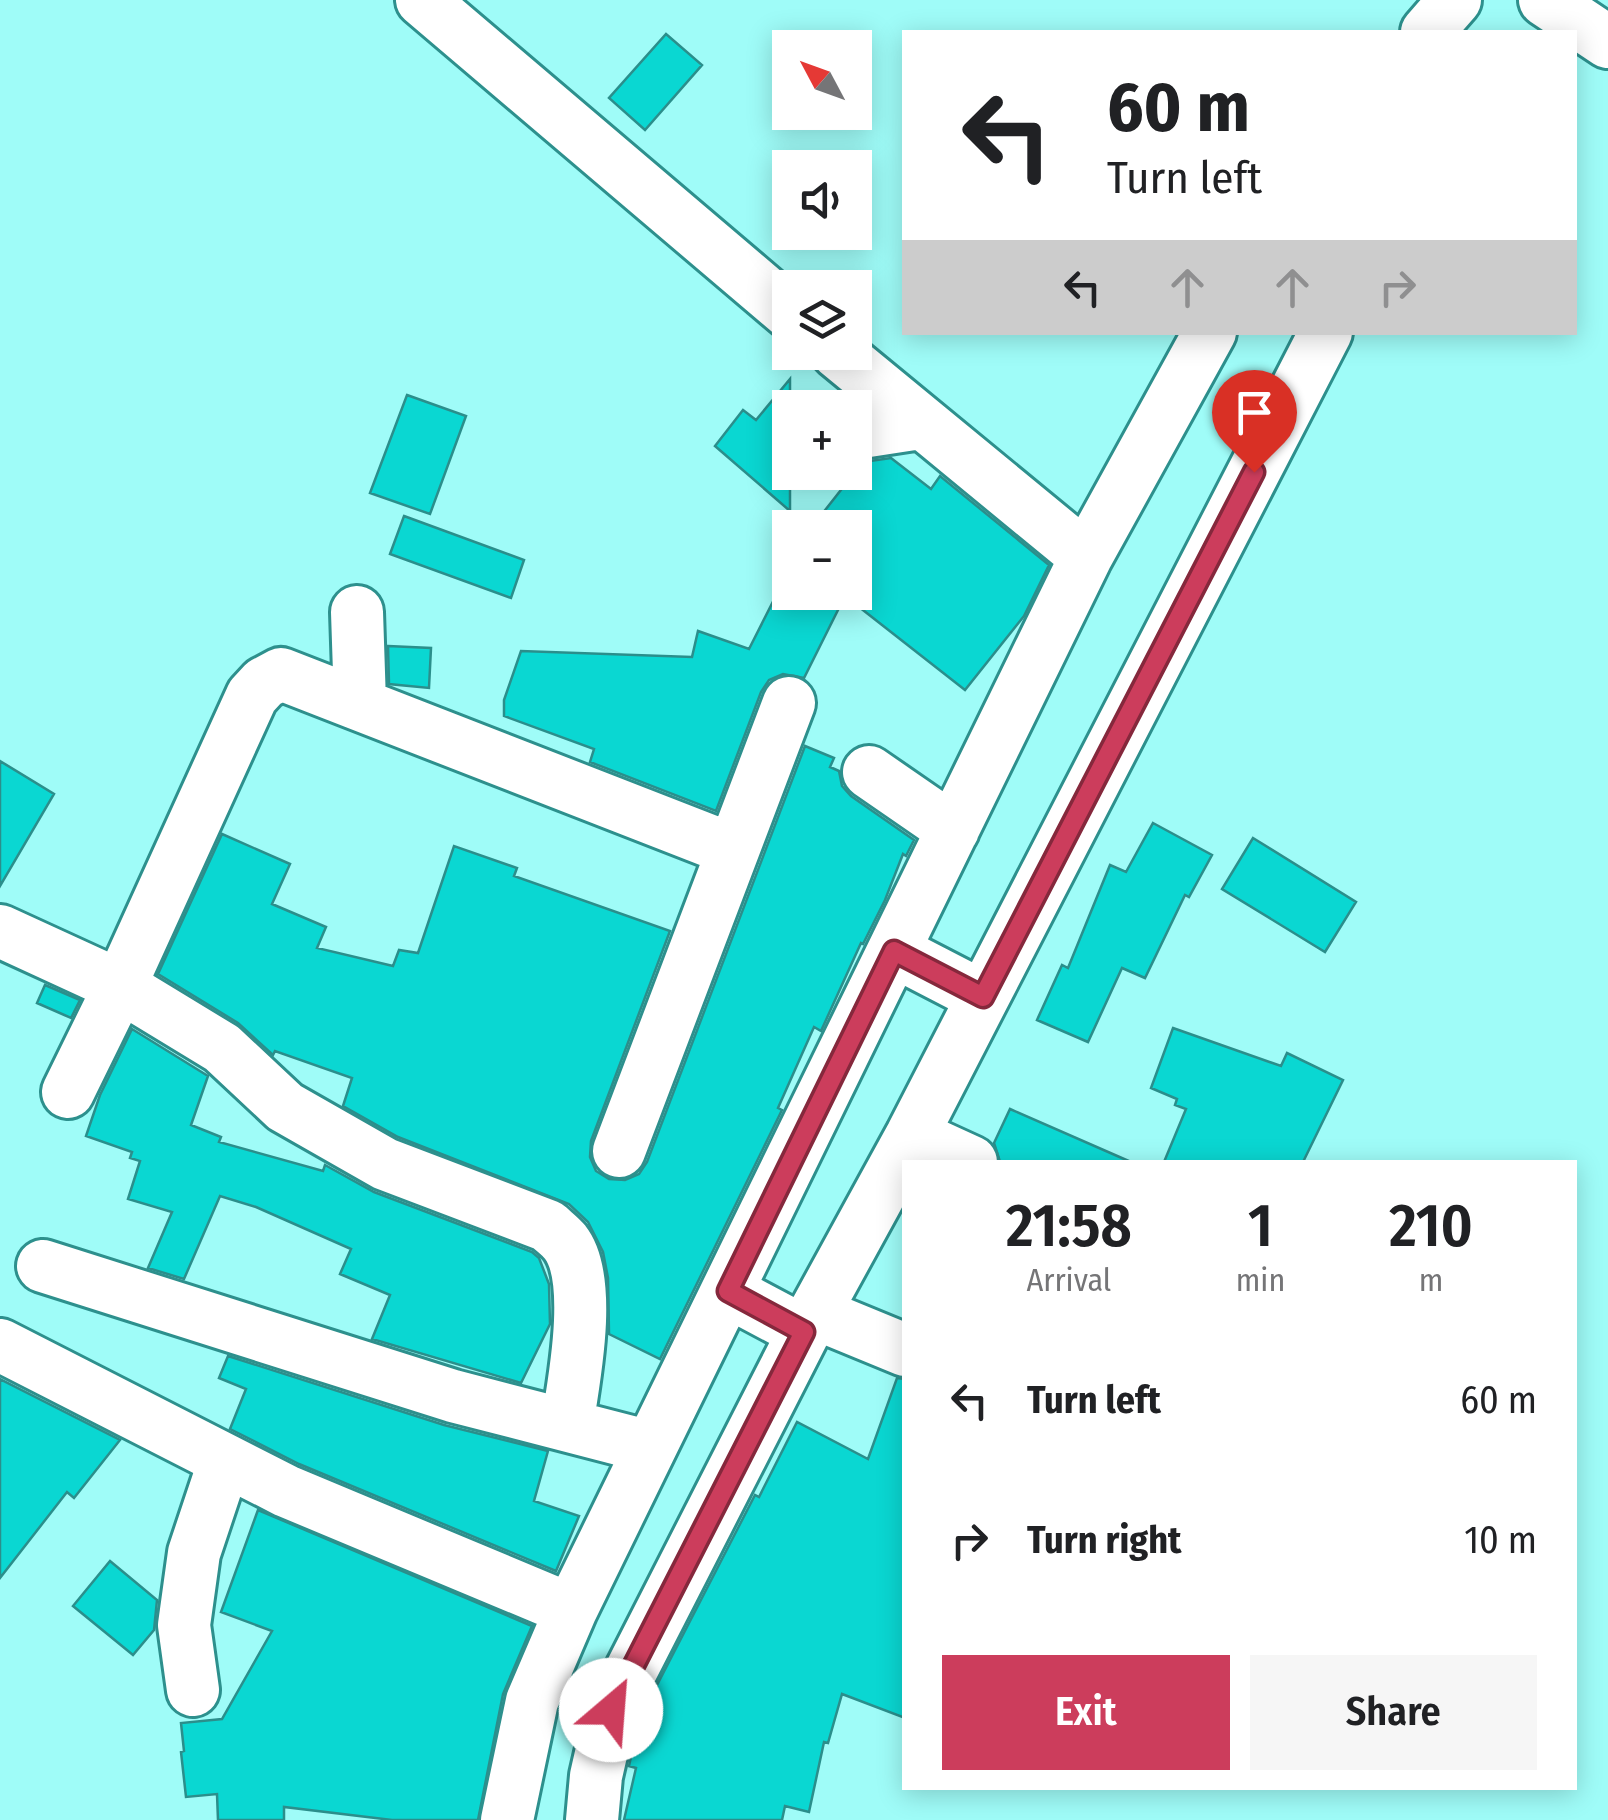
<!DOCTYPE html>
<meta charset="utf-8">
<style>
:root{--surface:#fff;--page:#f6f6f6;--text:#202124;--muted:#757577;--accent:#cc3d5c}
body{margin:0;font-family:"Fira Sans Condensed",sans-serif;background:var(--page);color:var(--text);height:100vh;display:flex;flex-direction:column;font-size:38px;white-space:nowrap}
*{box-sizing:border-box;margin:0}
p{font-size:32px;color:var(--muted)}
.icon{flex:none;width:55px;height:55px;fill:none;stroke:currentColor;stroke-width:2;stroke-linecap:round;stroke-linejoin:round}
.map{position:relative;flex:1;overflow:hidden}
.details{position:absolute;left:902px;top:1160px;width:675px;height:630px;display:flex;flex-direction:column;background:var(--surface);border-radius:0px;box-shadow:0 5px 25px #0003}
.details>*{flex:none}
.banner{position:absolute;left:902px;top:30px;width:675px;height:305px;border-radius:0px;box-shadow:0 5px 25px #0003;background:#fff;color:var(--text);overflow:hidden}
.needle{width:65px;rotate:311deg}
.fabs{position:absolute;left:772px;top:30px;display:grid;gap:20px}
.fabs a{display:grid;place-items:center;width:100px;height:100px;border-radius:0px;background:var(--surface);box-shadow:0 5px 25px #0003;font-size:50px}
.pin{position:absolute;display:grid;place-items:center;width:85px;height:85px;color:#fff;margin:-102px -42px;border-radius:50% 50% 50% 0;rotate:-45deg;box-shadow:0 0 10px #0007}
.pin .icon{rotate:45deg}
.me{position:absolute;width:110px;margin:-55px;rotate:27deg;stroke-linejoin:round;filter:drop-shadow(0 0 8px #0008)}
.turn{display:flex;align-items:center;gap:35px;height:210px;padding:0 40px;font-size:45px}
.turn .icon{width:130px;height:130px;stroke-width:2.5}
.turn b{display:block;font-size:70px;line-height:85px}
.lanes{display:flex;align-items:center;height:95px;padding:0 40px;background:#0003;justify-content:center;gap:50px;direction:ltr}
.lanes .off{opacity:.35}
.eta{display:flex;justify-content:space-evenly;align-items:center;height:170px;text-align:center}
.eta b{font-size:60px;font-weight:600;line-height:70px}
.cta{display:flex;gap:20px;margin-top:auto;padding:20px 40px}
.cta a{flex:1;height:115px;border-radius:0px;background:var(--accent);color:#fff;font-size:40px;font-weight:600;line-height:115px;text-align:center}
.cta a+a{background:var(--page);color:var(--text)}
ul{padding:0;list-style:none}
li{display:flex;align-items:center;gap:30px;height:140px;padding:0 40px}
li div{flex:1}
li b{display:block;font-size:38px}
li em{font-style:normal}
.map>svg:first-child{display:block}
</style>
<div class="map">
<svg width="1608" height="1820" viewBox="0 0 1608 1820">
<rect width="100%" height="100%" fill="#9ffcf8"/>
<!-- building -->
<path fill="#0ad7d2" stroke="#2b8e8b" stroke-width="2.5" d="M666 34 702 65 645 130 609 98Z
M790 379V511L715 446 743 410 756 420Z
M407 395 466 416 430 514 370 493Z
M891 458 931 489 940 476 1049 565 1024 616 965 690 845 596 804 678 783 674 769 680 761 692 716 811 590 762 594 749 504 716V700L521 651 692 657 698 631 749 649 790 568V592H855V528H811L863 462Z
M404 516 524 560 511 598 390 554Z
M388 646 431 648 429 688 389 684Z
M805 746 834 758 830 767 839 771 842 786 851 796 914 840 906 856 903 854 885 900 863 944 861 943 821 1031 814 1027 778 1108 782 1110 660 1359 609 1334 608 1278 603 1252 588 1222 569 1204 398 1137 343 1106 352 1078 275 1051 273 1055 238 1023 158 974 222 834 290 864 272 904 326 927 317 948 393 966 399 950 418 953 454 846 517 868 514 876 670 931 591 1141 590 1157 596 1171 609 1179 625 1180 639 1174 647 1162Z
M0 761 54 794 0 886Z
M1153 823 1212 855 1189 897 1185 895 1145 978 1122 968 1088 1042 1037 1020 1062 965 1068 968 1110 865 1126 872Z
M1253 838 1356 902 1325 952 1222 889Z
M45 985 80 1000 71 1018 37 1003Z
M1173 1028 1281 1066 1287 1053 1343 1080 1303 1162H1164L1186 1109 1175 1105 1177 1099 1151 1088Z
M132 1029 208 1076 191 1125 221 1137 219 1142 323 1171 325 1165 374 1192 532 1252 539 1258 549 1284 550 1324 521 1383 372 1339 390 1295 340 1274 351 1249 256 1207 220 1196 184 1279 148 1268 172 1212 128 1199 140 1161 130 1158 132 1152 86 1136 100 1095Z
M1010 1109 1131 1162H1000L994 1143Z
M228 1356 444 1425 548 1451 534 1501 579 1516 556 1571 299 1464 230 1429 246 1389 219 1378Z
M897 1378 905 1379V1718L842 1694 828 1743 824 1742 809 1812 785 1806 782 1820H624L636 1768 629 1766 639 1720 755 1495 759 1497 797 1422 868 1459Z
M0 1379 120 1440 74 1498 67 1492 0 1578Z
M258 1510 532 1626 503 1694 478 1820H392L284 1807V1820H218L217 1794 186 1797 181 1752 184 1751 181 1723 222 1719 272 1631 221 1612Z
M110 1561 157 1600 154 1630 133 1655 73 1606Z"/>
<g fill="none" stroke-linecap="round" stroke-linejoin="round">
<!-- minor casing -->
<g stroke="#2d908d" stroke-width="58">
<path id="minor" d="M422 0 790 313
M1545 0 1608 42
M1427 32 1455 0
M837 352 1086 557
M855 433 920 423
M357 612 360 703
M869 772 953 830
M0 931 120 986 222 1048 285 1107 385 1164 548 1226C553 1231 560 1236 565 1242 594 1279 574 1381 567 1425
M894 951 983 997
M68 1092 120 986 252 696 264 683 281 674 733 850
M912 1135 971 1162
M619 1151 789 703
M43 1266 453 1396 650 1447
M727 1291 804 1332
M815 1313 905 1350
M0 1345 286 1491 571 1610
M193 1690 184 1625 194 1553 225 1460
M507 1820 532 1701 571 1610 1086 557 1210 332
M592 1820 596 1776 611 1710 804 1332 912 1135 1326 332"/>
</g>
<!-- minor -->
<use href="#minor" stroke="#fff" stroke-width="52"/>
</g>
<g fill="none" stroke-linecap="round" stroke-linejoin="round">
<!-- route casing -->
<g stroke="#85283c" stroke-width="25">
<path id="route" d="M611 1710 804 1332 728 1291 894 951 983 997 1254 472"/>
</g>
<!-- route -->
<use href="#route" stroke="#cc3d5c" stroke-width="18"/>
</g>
</svg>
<div class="fabs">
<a><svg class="needle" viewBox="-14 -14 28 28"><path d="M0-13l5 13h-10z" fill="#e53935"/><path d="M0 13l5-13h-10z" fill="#757577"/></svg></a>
<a><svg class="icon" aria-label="sound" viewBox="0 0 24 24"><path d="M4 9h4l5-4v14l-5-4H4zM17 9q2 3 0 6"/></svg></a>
<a><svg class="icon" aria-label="layers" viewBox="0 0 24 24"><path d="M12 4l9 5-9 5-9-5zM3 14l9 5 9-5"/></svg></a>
<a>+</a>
<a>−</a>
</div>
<div class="pin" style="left:1254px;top:472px;background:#d93025"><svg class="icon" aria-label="arrive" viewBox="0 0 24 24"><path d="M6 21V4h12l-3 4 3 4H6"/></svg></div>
<svg class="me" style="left:611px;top:1710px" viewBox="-20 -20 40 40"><circle r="19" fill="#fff"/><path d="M0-13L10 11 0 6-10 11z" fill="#cc3d5c"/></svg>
<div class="banner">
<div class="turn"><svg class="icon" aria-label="left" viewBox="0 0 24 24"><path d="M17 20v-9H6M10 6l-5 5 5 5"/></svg><div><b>60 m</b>Turn left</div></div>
<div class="lanes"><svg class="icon" aria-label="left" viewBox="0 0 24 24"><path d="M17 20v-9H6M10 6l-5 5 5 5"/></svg><svg class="icon off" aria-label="ahead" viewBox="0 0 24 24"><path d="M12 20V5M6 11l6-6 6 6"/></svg><svg class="icon off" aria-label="ahead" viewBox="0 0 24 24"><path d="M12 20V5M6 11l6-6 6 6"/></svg><svg class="icon off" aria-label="right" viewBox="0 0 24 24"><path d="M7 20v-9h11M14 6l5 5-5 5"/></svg></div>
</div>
<section class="details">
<div class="eta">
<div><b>21:58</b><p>Arrival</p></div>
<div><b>1</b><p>min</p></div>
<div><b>210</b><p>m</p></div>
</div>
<ul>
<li><svg class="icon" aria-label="left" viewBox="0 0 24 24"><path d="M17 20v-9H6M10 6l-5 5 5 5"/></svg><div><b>Turn left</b></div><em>60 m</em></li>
<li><svg class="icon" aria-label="right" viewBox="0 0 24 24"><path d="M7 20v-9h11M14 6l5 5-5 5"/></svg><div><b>Turn right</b></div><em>10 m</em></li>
</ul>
<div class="cta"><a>Exit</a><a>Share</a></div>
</section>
</div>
